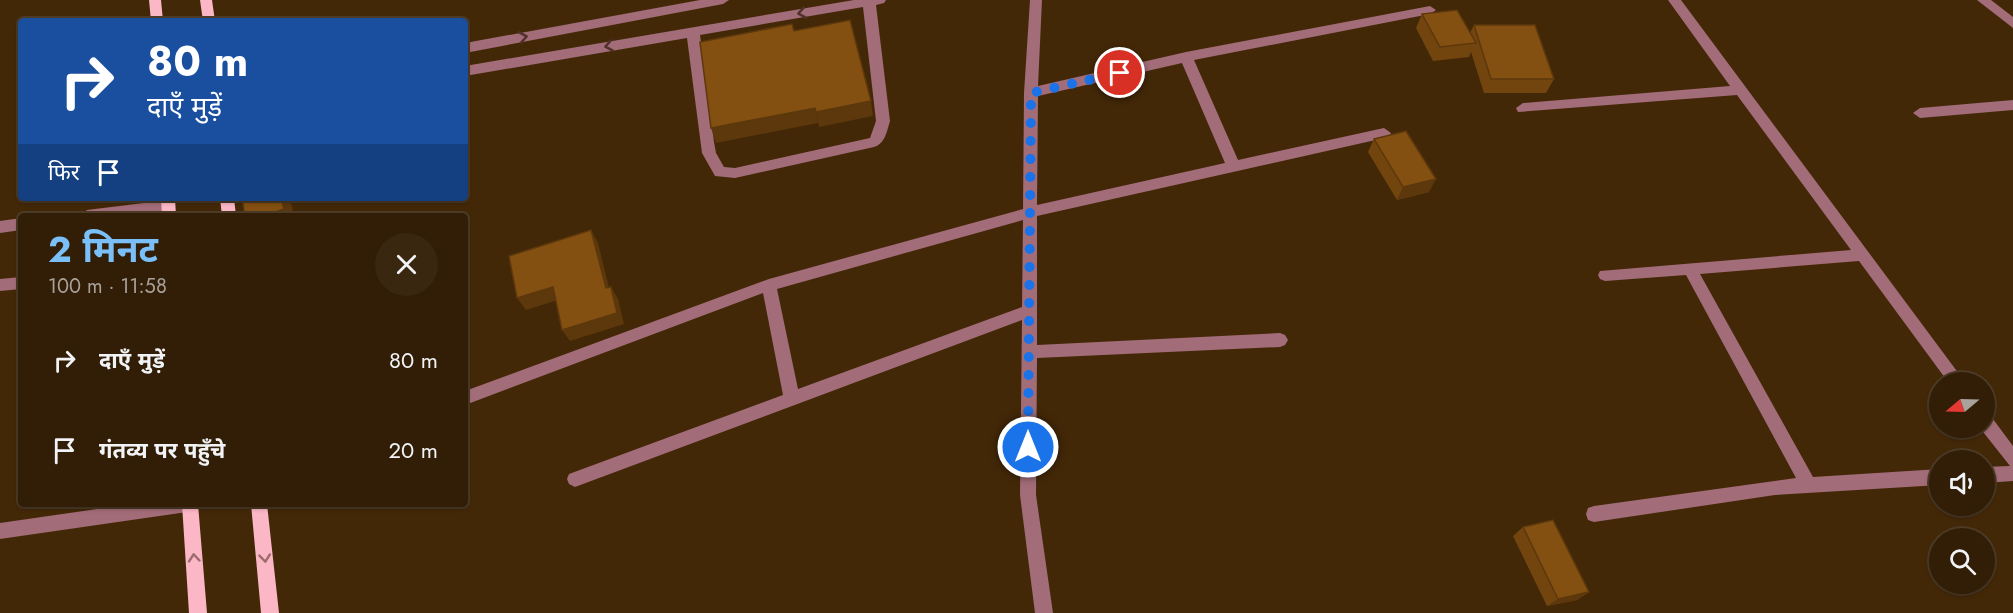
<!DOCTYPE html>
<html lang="hi">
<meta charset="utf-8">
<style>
:root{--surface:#321e06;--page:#3a2710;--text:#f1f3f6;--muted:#a8a29b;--line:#4d3c28;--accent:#7abff8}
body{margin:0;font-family:Jost,"Noto Sans Devanagari",sans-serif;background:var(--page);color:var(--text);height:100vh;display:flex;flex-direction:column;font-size:22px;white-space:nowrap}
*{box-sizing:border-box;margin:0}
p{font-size:20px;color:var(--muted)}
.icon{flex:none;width:33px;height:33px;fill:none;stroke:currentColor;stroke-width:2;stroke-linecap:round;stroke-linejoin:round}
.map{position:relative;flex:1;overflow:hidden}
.drawer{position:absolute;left:18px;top:213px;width:450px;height:294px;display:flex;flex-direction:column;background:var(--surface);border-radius:6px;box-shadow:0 2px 4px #0004,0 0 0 2px var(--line)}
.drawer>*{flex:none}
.banner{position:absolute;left:18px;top:18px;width:450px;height:183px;border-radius:6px;box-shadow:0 2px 4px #0004,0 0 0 2px var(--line);background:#1a4fa0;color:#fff;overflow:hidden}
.needle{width:39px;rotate:251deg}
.controls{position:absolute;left:1929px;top:372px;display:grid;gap:12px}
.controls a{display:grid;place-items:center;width:66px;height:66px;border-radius:50%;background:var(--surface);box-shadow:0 2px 4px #0004,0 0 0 2px var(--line);font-size:30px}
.pin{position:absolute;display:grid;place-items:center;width:51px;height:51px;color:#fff;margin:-26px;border:3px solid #fff;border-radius:50%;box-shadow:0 2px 6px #0007}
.me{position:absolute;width:66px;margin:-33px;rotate:0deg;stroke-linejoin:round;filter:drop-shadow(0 0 4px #0008)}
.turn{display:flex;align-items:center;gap:21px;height:126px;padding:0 30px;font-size:27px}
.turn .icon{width:78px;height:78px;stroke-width:2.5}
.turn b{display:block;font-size:42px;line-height:51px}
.then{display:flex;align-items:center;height:57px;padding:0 30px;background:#0003;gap:12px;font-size:22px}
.round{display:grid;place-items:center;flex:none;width:63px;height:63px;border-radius:32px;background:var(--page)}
.overview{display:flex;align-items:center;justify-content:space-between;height:102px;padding:0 30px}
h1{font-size:36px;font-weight:700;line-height:45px;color:var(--accent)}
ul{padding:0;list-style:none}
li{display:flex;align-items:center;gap:18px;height:90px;padding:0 30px}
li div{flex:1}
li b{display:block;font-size:22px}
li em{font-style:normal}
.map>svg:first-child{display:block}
</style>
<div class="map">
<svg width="2013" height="613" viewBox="0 0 2013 613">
<rect width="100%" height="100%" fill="#432808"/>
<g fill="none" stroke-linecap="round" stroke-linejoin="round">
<!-- minor -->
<path fill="#a26c78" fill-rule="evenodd" d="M700 0H729L723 4 465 53V43Z
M854 0H886L884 3 876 5 890 121C887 131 885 144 874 147L735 178 715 176 702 153 687 38 465 76V66ZM863 7 876 121 870 138 735 168 724 167 716 153 714 142 700 35Z
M1030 0H1042L1038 86 1186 52 1430 6 1436 10 1430 14 1194 60 1238 160 1384 128 1391 133 1389 137 1037 216V345L1280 333 1285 335 1288 340 1285 345 1280 347 1037 358 1036 495 1053 613H1035L1020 495 1022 320 575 487 569 484 567 479 569 474 783 395 763 293 465 405V391L769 279 1023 209 1024 93ZM1182 63 1225 163 1037 205 1038 96ZM1023 220 1022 307 798 389 777 289Z
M1668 0H1681L1965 382H1948L1859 261 1700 274 1813 477 1940 469V485L1775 495 1594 522 1588 520 1586 514 1588 508 1594 506 1796 478 1686 275 1605 281 1600 279 1598 275 1600 271 1851 250 1737 95 1518 112 1516 108 1523 103 1730 86Z
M1977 0H1991L2013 17V28Z
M2013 100V110L1920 118 1913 113 1920 108Z
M168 200 175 206C167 220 97 216 80 216L87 210Z
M21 218V230L0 233V221Z
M21 277V289L0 291V279Z
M1984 413 1990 415 2013 446V481L1984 483V467L2010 466 1980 428H1984Z
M132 504H195L193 510 187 512 0 539V523Z"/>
<!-- major -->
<path fill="#fbb7c5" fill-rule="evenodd" d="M149 0H161L163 21H151Z
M200 0H212L215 21H203Z
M161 198H175L176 216H162Z
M220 198H234L236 216H222Z
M182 504H198L207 613H189Z
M251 504H267L279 613H261Z"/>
</g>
<!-- wall -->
<path fill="#72450f" d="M1422 14 1470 33 1474 25 1554 79 1546 93H1484L1471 52 1469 57 1433 61 1416 28Z
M1374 139 1429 192 1397 200 1368 152Z
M1523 527 1589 592 1577 600 1547 606 1513 536Z"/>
<!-- shaded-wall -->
<path fill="#5c380c" d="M871 101 873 116 819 127 816 112Z
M815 108 818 123 716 143 711 128Z
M1436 179 1429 192 1397 200 1403 187Z
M281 198H290L294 216H263Z
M591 230 598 243 612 300 606 288Z
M553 287 561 299 526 310 517 298Z
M611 287 618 299 624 324 570 341 562 330Z
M1589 592 1577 600 1547 606 1558 599Z"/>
<!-- building -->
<path fill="#845011" stroke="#5c380c" stroke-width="1.5" d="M1457 10 1476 43 1440 47 1422 14Z
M850 20 871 101 816 112 815 108 711 128 700 42 792 24 794 31Z
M1474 25H1535L1554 79H1491Z
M1406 131 1436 179 1403 187 1374 139Z
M242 198H281L284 209 263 216H245Z
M591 230 606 288 611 287 617 313 562 330 553 287 517 298 509 256Z
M1553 520 1589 592 1558 599 1523 527Z"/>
<!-- one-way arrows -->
<defs><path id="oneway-chevron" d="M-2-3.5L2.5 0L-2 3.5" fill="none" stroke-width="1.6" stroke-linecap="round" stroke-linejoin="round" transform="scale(1.5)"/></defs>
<g stroke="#51312a">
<use href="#oneway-chevron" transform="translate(802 13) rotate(170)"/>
<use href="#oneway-chevron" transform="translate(523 37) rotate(-10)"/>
<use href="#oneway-chevron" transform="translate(609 46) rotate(170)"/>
</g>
<g stroke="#9b6c6c">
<use href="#oneway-chevron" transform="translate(194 558) rotate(-95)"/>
<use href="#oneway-chevron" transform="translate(265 558) rotate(84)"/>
</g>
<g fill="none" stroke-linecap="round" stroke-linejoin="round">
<!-- route -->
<path stroke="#1a73e8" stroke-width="10" stroke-dasharray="0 18" d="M1028 447 1031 93 1120 73"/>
</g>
</svg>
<div class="controls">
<a><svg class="needle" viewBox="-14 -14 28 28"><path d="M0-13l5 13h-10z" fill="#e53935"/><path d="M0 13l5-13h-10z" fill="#a8a29b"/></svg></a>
<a><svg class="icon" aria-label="sound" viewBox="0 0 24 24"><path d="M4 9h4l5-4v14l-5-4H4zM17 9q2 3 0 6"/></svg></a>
<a><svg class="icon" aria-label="search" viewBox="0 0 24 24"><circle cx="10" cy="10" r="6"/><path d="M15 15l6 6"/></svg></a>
</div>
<div class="pin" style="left:1120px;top:73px;background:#d93025"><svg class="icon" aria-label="arrive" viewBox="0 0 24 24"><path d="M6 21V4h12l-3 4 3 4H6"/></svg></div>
<svg class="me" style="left:1028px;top:447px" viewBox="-20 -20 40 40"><circle r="17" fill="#1a73e8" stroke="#fff" stroke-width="3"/><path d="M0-11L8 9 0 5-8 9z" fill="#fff"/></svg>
<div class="banner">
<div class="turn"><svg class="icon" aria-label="right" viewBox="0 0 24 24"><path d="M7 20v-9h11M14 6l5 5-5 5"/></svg><div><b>80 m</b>दाएँ मुड़ें</div></div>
<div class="then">फिर<svg class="icon" aria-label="arrive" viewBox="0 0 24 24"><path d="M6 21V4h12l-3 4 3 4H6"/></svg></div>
</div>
<section class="drawer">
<div class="overview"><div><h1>2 मिनट</h1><p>100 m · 11:58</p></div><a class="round"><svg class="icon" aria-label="close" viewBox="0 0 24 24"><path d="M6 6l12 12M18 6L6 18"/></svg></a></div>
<ul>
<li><svg class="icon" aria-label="right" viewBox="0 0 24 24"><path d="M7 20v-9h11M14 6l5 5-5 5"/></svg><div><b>दाएँ मुड़ें</b></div><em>80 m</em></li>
<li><svg class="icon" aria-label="arrive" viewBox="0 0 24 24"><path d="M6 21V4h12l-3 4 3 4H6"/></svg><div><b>गंतव्य पर पहुँचे</b></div><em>20 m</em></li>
</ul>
</section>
</div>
